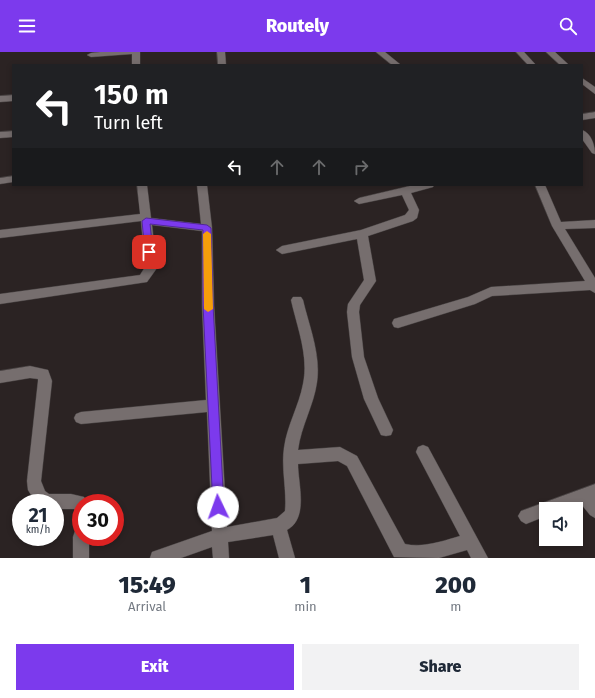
<!DOCTYPE html>
<style>
:root{--surface:#fff;--page:#f2f2f3;--text:#1f2937;--muted:#747a83;--accent:#7c3aed}
body{margin:0;font-family:"Fira Sans",sans-serif;background:var(--page);color:var(--text);height:100vh;display:flex;flex-direction:column;font-size:15px;white-space:nowrap}
*{box-sizing:border-box;margin:0}
p{font-size:13px;color:var(--muted)}
.icon{flex:none;width:22px;height:22px;fill:none;stroke:currentColor;stroke-width:2;stroke-linecap:round;stroke-linejoin:round}
.map{position:relative;height:506px;overflow:hidden}
.sheet{display:flex;flex-direction:column;background:var(--surface);flex:1}
.sheet>*{flex:none}
.top-card{position:absolute;left:12px;top:12px;width:571px;height:122px;border-radius:0px;box-shadow:0 2px 6px #0003;background:#202124;color:#fff;overflow:hidden}
.fabs{position:absolute;left:539px;top:450px;display:grid;gap:8px}
.fabs a{display:grid;place-items:center;width:44px;height:44px;border-radius:0px;background:var(--surface);box-shadow:0 2px 6px #0003;font-size:20px}
.speed{position:absolute;left:12px;top:442px;display:flex;gap:8px;font-size:20px;font-weight:700;text-align:center}
.speed>*{display:grid;place-content:center;width:52px;height:52px;border-radius:50%;background:var(--surface);box-shadow:0 2px 6px #0003;line-height:1}
.speed small{font-size:10px;font-weight:400}
.speed .limit{border:6px solid #d22;background:#fff;color:#111}
.pin{position:absolute;display:grid;place-items:center;width:34px;height:34px;color:#fff;margin:-17px;border-radius:8px;box-shadow:0 2px 6px #0006}
.me{position:absolute;width:44px;margin:-22px;rotate:357deg;stroke-linejoin:round;filter:drop-shadow(0 0 3px #0008)}
.turn{display:flex;align-items:center;gap:14px;height:84px;padding:0 16px;font-size:18px}
.turn .icon{width:52px;height:52px;stroke-width:2.5}
.turn b{display:block;font-size:28px;line-height:34px}
.lanes{display:flex;align-items:center;height:38px;padding:0 16px;background:#0003;justify-content:center;gap:20px;direction:ltr}
.lanes .off{opacity:.35}
.eta{display:flex;justify-content:space-evenly;align-items:center;height:68px;text-align:center}
.eta b{font-size:24px;font-weight:800;line-height:28px}
.primary-button{display:flex;gap:8px;margin-top:auto;padding:8px 16px}
.primary-button a{flex:1;height:46px;border-radius:0px;background:var(--accent);color:#fff;font-size:16px;font-weight:800;line-height:46px;text-align:center}
.primary-button a+a{background:var(--page);color:var(--text)}
header{display:flex;justify-content:space-between;align-items:center;height:52px;padding:0 16px;background:var(--accent);color:#fff;font-size:18px;font-weight:800}
.map>svg:first-child{display:block}
</style>
<header><svg class="icon" aria-label="menu" viewBox="0 0 24 24"><path d="M4 6h16M4 12h16M4 18h16"/></svg>Routely<svg class="icon" aria-label="search" viewBox="0 0 24 24"><circle cx="10" cy="10" r="6"/><path d="M15 15l6 6"/></svg></header>
<div class="map">
<svg width="595" height="506" viewBox="0 0 595 506">
<rect width="100%" height="100%" fill="#2b2323"/>
<g fill="none" stroke-linecap="round" stroke-linejoin="round">
<!-- street casing -->
<g stroke="#474242" stroke-width="1">
<path id="street" d="M100 0H140V13H132V2L91 5 87 3 91 1Z
M217 0H225L226 13H218Z
M376 0H385L401 13H392Z
M516 0H524L536 13H528Z
M546 0H555L569 13H560Z
M582 26 595 35V42L582 32Z
M13 43V49L0 50V44Z
M595 60V66L582 68V62Z
M582 78C591 81 595 93 595 102L592 101 582 87Z
M13 79V85L0 86V80Z
M13 124V130L0 132V126Z
M137 133H147L151 166 201 172 197 133H207L212 176 214 253 227 475 277 466 285 459C287 438 281 417 284 396 287 373 299 354 303 332 309 304 297 275 291 248L293 245H301L303 248C309 274 321 302 317 330 314 353 301 374 298 398L340 395 357 404 405 492C423 496 443 489 460 484L416 400 418 395 423 393 428 395 488 506H471L467 498 439 506 394 505 347 414 338 409 298 412C298 432 309 466 287 478L295 506H279L273 483 228 490 229 506H213L212 495 181 506H150L152 500 212 479 207 360 81 372 76 370 74 366 76 362 81 360 206 348 202 253V179L152 173 157 216 147 230 0 252V242L140 223 145 215 141 169 0 186V178L140 162Z
M414 133H434L433 135 411 141 419 158 417 166 413 169 368 184 376 229 360 253 359 260 364 305 378 346 393 378 391 383 386 384 381 383 364 347 352 305 347 260 348 252 364 228 357 187 282 202 276 198 282 194 361 178 405 163 409 158 402 143 359 152 354 149 359 146Z
M535 133H545L561 170 595 168V176L565 177 595 226V241L590 238 492 244 475 252 398 276 394 275 392 271 394 267 468 245 491 235 585 229 552 174Z
M30 314 48 318 52 329 41 429 45 439 49 442H71L84 445 87 451H81V462L74 457H55V451H36L28 438 27 429 38 329V327L30 326 0 331V319Z
M595 432V466L590 463 581 452 566 457H546V464L526 472 521 469 518 464 521 459Z
M81 477V485H89V506H73V485L75 479Z"/>
</g>
<!-- street -->
<use href="#street" fill="#766e6e" fill-rule="evenodd"/>
</g>
<!-- route -->
<path fill="#7c3aed" stroke="#51269a" d="M146 166 207 173 211 176 213 253 224 455 223 459 218 461 214 459 213 455 203 253V178L150 172 153 200 149 203 145 200 142 169Z"/>
<!-- slow -->
<path fill="#f59e0b" d="M207 179 211 182 213 257 208 260 204 257 203 182Z"/>
</svg>
<div class="fabs">
<a><svg class="icon" aria-label="sound" viewBox="0 0 24 24"><path d="M4 9h4l5-4v14l-5-4H4zM17 9q2 3 0 6"/></svg></a>
</div>
<div class="speed"><div>21<small>km/h</small></div><div class="limit">30</div></div>
<div class="pin" style="left:149px;top:200px;background:#d93025"><svg class="icon" aria-label="arrive" viewBox="0 0 24 24"><path d="M6 21V4h12l-3 4 3 4H6"/></svg></div>
<svg class="me" style="left:218px;top:455px" viewBox="-20 -20 40 40"><circle r="19" fill="#fff"/><path d="M0-13L10 11 0 6-10 11z" fill="#7c3aed"/></svg>
<div class="top-card">
<div class="turn"><svg class="icon" aria-label="left" viewBox="0 0 24 24"><path d="M17 20v-9H6M10 6l-5 5 5 5"/></svg><div><b>150 m</b>Turn left</div></div>
<div class="lanes"><svg class="icon" aria-label="left" viewBox="0 0 24 24"><path d="M17 20v-9H6M10 6l-5 5 5 5"/></svg><svg class="icon off" aria-label="ahead" viewBox="0 0 24 24"><path d="M12 20V5M6 11l6-6 6 6"/></svg><svg class="icon off" aria-label="ahead" viewBox="0 0 24 24"><path d="M12 20V5M6 11l6-6 6 6"/></svg><svg class="icon off" aria-label="right" viewBox="0 0 24 24"><path d="M7 20v-9h11M14 6l5 5-5 5"/></svg></div>
</div>
</div>
<section class="sheet">
<div class="eta">
<div><b>15:49</b><p>Arrival</p></div>
<div><b>1</b><p>min</p></div>
<div><b>200</b><p>m</p></div>
</div>
<div class="primary-button"><a>Exit</a><a>Share</a></div>
</section>
